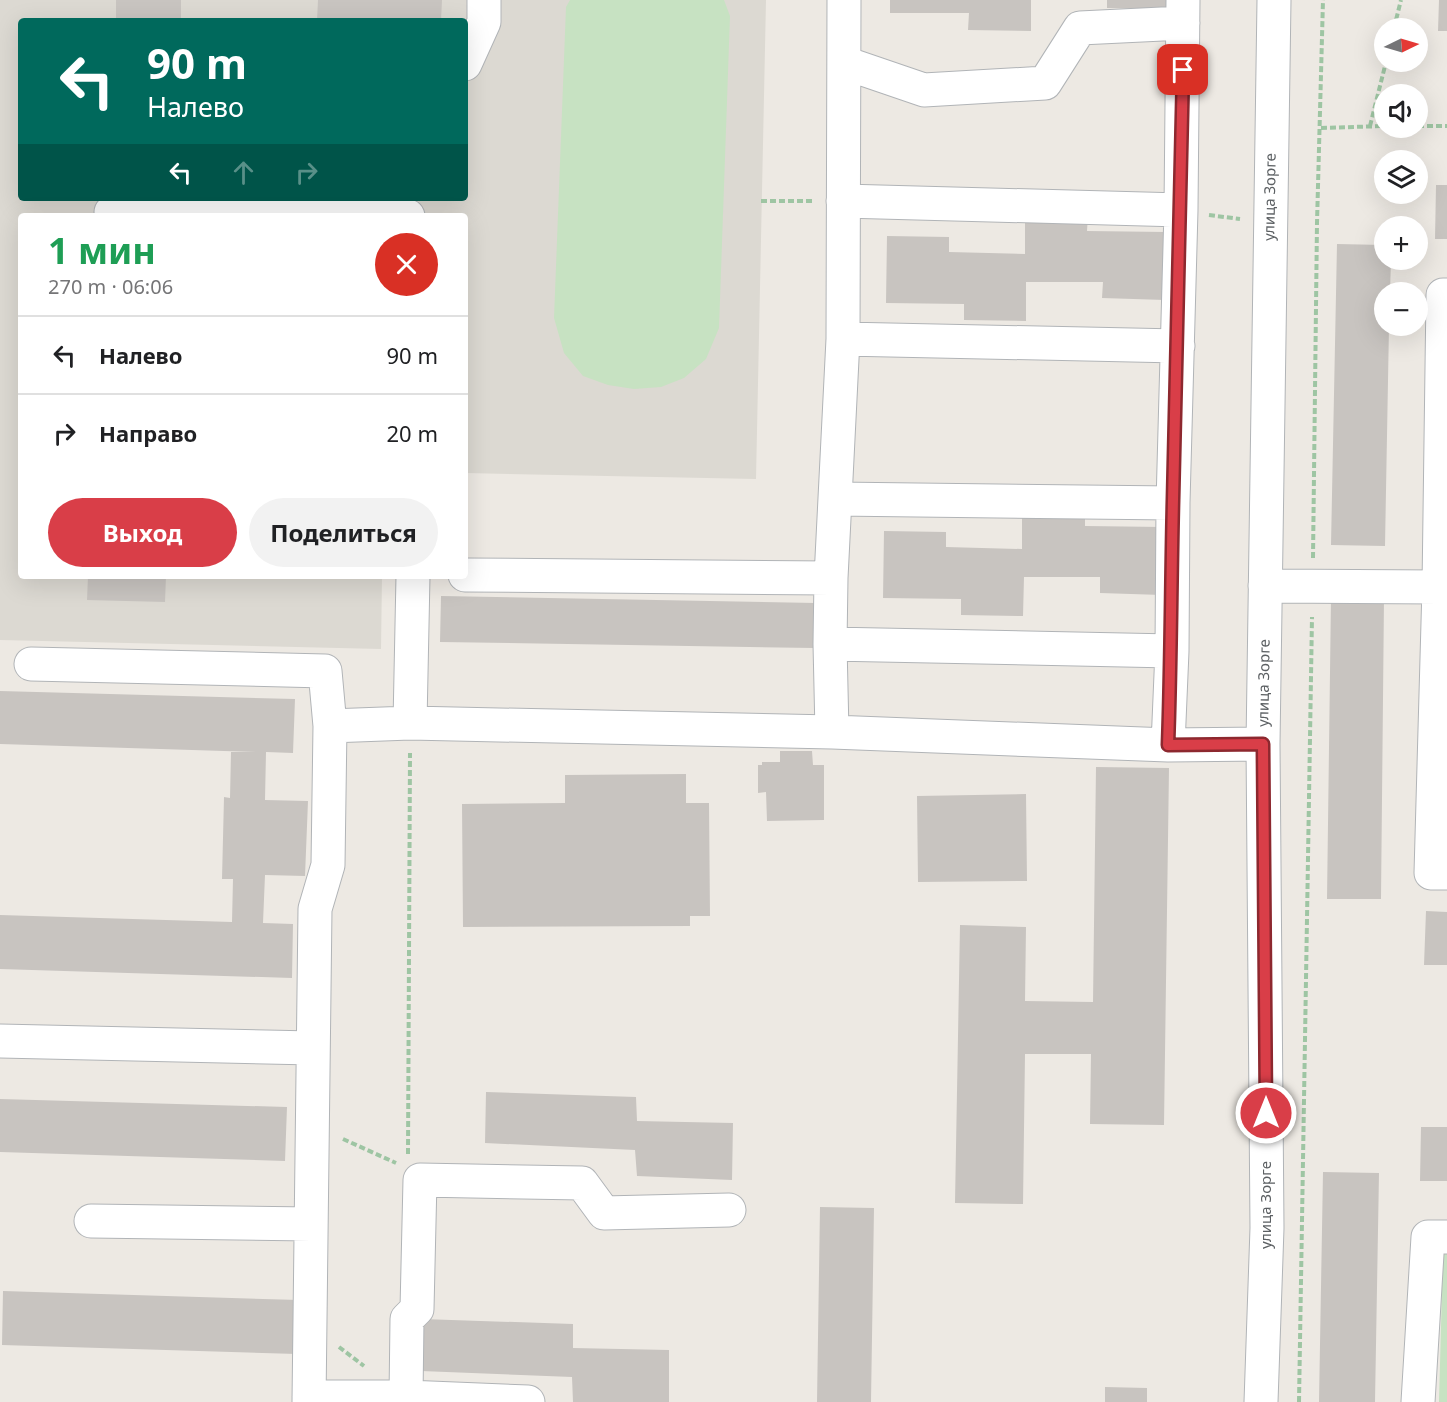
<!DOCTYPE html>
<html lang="ru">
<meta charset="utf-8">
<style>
:root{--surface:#fff;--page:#f2f2f2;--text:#202124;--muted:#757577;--line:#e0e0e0;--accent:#d93e48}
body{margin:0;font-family:"Noto Sans",sans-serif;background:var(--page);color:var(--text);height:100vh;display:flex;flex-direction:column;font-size:22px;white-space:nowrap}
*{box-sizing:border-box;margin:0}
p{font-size:20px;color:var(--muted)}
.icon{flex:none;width:33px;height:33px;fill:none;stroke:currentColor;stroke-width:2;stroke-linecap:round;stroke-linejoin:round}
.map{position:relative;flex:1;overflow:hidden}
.panel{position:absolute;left:18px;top:213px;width:450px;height:366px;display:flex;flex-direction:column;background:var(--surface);border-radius:6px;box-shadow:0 6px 24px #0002}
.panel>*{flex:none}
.hud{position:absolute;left:18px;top:18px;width:450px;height:183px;border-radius:6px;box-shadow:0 6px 24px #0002;background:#00695c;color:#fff;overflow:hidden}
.needle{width:39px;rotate:85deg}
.tools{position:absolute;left:1374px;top:18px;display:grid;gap:12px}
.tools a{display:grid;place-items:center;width:54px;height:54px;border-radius:50%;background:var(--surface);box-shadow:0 6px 24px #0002;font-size:30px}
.pin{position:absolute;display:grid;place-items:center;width:51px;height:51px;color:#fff;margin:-26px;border-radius:12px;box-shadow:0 3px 9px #0006}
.me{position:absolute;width:66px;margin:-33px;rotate:0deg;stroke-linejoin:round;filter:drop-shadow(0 0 4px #0008)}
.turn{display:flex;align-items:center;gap:21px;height:126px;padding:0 30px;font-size:27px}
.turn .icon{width:78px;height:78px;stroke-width:2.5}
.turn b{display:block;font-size:42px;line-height:51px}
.lanes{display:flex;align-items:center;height:57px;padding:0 30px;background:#0003;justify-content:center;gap:30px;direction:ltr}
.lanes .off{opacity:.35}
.round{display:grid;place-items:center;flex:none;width:63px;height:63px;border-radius:32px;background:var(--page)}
.head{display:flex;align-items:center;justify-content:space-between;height:102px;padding:0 30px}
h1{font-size:36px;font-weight:700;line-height:45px;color:#1e9e55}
.button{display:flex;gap:12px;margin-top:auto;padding:12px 30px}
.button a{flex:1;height:69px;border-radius:36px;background:var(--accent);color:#fff;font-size:24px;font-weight:700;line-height:69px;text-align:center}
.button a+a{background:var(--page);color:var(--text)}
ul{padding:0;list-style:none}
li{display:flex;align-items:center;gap:18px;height:78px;padding:0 30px;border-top:2px solid var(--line)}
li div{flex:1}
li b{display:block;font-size:22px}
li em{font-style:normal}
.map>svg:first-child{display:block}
</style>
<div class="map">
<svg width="1447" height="1402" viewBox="0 0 1447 1402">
<rect width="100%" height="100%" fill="#ede9e3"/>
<!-- education -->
<path fill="#dcd9d2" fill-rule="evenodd" d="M0 0H766L756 479 465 473V216H21V576H382L381 649 0 640ZM21 21H465V198H21Z"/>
<!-- green -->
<path fill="#c7e2c2" d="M570 0H724L730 16 719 328 706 359 684 378 661 387 634 389 608 385 583 376 564 353 554 318 566 7Z
M1443 1252H1447V1402H1439Z"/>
<!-- building -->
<path fill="#c8c4c0" d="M116 0H181V21H116Z
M318 0H442L441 21H317Z
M890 0H1031V31L968 30 969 13H890Z
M1107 0H1170V9L1107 8Z
M1439 0H1447V31H1438Z
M1436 185H1447V239H1435Z
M1025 214 1088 215 1087 231 1166 232 1165 300 1102 298 1103 282H1026V321L964 320V304L886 303 887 236 949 237V252L1025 254Z
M1337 244 1384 245V260H1391L1390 292H1384V326H1389L1385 546 1331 545Z
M1022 509 1085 510V526L1163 527 1162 595 1100 593V577H1024L1023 616 961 615V599L883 598 884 531 946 532V547L1022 549Z
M88 576H166L165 602 87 600Z
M441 596 816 603 814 648 440 642Z
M1331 597 1384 598 1381 899H1327Z
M0 691 295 699 293 753 266 752 265 800 308 801 305 876 265 875 263 923 293 924 292 978 0 969V915L232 922 233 879H222L224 797 230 798 231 752H256L0 744Z
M780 751H812L813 765H824V820L767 821 766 792 758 793V765H762V762H780Z
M1096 767 1169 768 1164 1125 1090 1124 1091 1054H1025L1023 1204 955 1203 960 925 1026 927 1025 1001 1093 1002Z
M686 774V803H709L710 916H690V926L463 927 462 804 565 803V775Z
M1026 794 1027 881 918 882 917 796Z
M1426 911 1447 912V965H1424Z
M486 1092 636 1097 637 1121 733 1123 732 1180 637 1176 635 1150 485 1143Z
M0 1099 287 1107 285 1161 0 1152Z
M1421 1127H1447V1181H1420Z
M1323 1172 1379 1173 1375 1402H1319Z
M820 1207 874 1208 871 1402H817Z
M3 1291 299 1300 297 1354 2 1345Z
M422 1319 573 1324V1348L669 1350V1402H573L572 1377 421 1371Z
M1105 1387 1147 1388V1402H1105Z"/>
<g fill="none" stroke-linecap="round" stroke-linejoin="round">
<!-- minor casing -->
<g stroke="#b1b4b7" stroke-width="35">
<path id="minor" d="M845 63 924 90 1045 83 1080 28 1183 23
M465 64 484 22V0
M843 201 1181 210
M111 212 408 216
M1447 295H1443L1439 587 1431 873H1447
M843 339 1178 346
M836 499 1173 503
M465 575 831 578
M1265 586 1439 587
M830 644 1172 651
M31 664 325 671 330 726 410 723 832 732 1168 745 1263 744
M410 723 413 576
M832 732 830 644 831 578 843 339 844 0
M1168 745 1172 651 1173 503 1181 210 1183 0
M0 1041 313 1048
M91 1221 311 1224
M309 1397H406L528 1402
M406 1397 407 1319 417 1309 420 1180 582 1183 604 1213 729 1210
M309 1402 315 909 328 865 330 726
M1261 1402 1267 1228 1263 744 1274 0
M1418 1402 1428 1237H1447"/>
</g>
<!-- path -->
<path stroke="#9ec5a3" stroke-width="4" stroke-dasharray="6 3" stroke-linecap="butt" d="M1394 28 1401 0
M1370 126 1386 62
M1418 126H1447
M1321 128 1384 126
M761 201H815
M1209 215 1240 219
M1313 558 1317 223 1323 0
M343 1139 396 1163
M408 1154 410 753
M339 1347 364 1366
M1299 1402 1312 617"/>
<!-- minor -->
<use href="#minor" stroke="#fff" stroke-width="33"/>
</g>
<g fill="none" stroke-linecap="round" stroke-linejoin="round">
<!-- route casing -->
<g stroke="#8d282f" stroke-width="15">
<path id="route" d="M1183 70C1181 213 1176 356 1173 500 1171 582 1171 663 1168 745L1263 744 1266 1113"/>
</g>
<!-- route -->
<use href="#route" stroke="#d93e48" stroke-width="10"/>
</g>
<g text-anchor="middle" stroke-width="5" stroke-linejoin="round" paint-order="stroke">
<!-- street labels -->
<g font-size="15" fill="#5c6063" stroke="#fff">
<text transform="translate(1270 197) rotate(-89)" y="5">улица Зорге</text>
<text transform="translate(1264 683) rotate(-89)" y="5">улица Зорге</text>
<text transform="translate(1266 1205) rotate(-90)" y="5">улица Зорге</text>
</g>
</g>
</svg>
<div class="tools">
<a><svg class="needle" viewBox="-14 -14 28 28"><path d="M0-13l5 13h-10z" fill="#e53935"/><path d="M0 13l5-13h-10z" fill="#757577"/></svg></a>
<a><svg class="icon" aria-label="sound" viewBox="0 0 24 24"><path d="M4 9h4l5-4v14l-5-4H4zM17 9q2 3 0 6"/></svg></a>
<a><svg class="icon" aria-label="layers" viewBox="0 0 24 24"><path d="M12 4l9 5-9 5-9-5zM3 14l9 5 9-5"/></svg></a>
<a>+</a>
<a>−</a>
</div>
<div class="pin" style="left:1183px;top:70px;background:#d93025"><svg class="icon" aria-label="arrive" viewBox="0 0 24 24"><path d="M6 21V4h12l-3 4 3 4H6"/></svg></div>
<svg class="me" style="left:1266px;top:1113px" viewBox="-20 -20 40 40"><circle r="17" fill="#d93e48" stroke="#fff" stroke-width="3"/><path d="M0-11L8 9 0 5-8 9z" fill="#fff"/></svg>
<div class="hud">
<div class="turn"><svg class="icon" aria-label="left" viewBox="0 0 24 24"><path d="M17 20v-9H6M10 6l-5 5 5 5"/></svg><div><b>90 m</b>Налево</div></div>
<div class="lanes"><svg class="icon" aria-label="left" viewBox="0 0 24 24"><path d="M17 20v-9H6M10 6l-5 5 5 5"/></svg><svg class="icon off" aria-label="ahead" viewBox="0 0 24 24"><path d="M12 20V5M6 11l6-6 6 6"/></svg><svg class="icon off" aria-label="right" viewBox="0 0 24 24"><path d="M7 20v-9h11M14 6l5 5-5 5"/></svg></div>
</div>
<section class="panel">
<div class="head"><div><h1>1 мин</h1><p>270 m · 06:06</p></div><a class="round" style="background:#d93025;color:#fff"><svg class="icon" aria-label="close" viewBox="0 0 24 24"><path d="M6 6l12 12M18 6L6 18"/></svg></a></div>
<ul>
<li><svg class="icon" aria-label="left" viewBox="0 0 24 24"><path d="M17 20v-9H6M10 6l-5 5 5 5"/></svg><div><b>Налево</b></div><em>90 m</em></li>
<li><svg class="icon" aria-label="right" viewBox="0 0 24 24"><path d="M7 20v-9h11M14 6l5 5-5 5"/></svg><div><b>Направо</b></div><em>20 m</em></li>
</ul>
<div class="button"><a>Выход</a><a>Поделиться</a></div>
</section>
</div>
